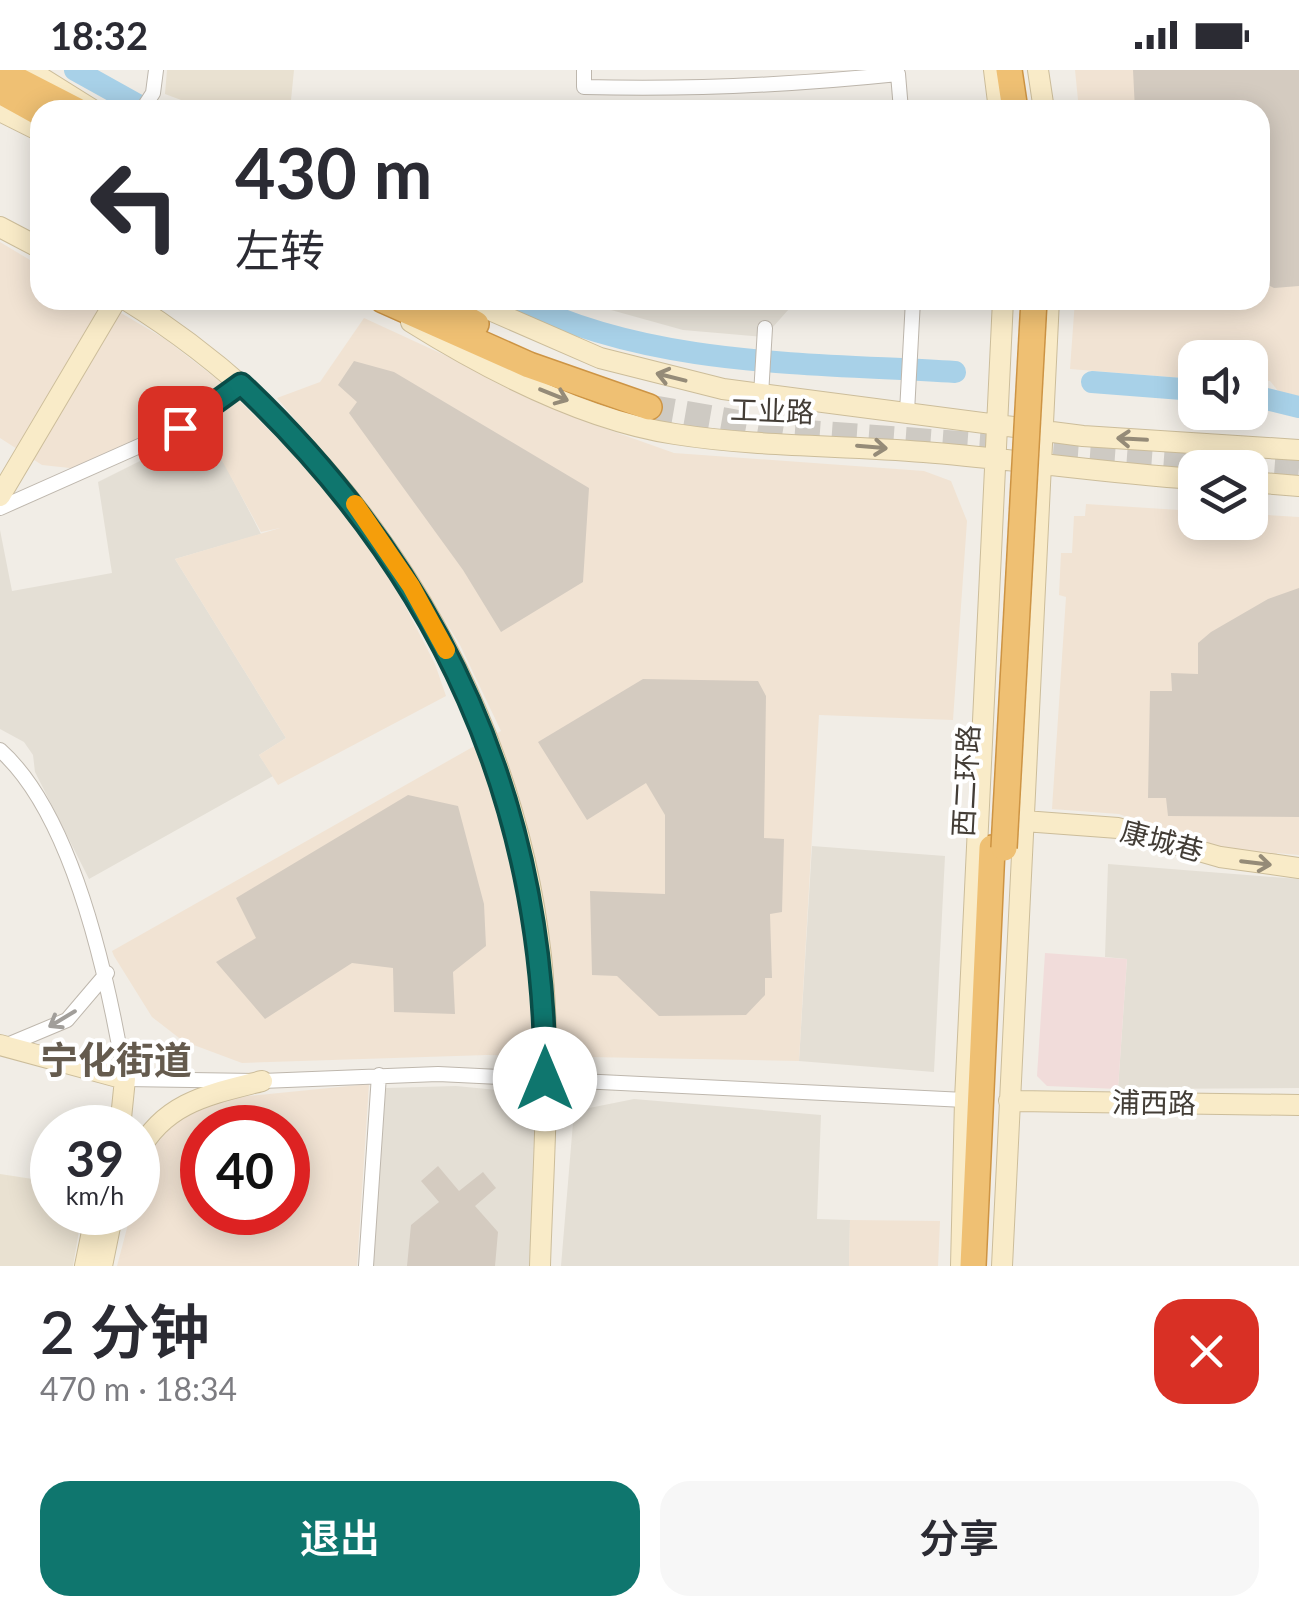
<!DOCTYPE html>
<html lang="zh">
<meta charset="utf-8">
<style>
:root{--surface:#fff;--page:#f7f7f7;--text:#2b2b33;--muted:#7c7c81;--accent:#0f766e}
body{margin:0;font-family:Lato,"Noto Sans SC",sans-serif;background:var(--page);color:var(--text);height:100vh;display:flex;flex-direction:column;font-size:38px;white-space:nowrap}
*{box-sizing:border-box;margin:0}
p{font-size:32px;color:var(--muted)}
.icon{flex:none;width:55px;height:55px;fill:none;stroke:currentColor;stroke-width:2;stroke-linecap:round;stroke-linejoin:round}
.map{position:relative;height:1196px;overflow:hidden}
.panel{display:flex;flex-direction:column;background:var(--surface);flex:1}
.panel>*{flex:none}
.top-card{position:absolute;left:30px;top:30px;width:1240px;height:210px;border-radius:30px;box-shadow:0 5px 25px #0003;background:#fff;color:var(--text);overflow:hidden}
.buttons{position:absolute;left:1178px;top:270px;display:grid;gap:20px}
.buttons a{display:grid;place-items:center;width:90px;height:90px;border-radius:20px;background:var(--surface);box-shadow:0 5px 25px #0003;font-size:50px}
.speed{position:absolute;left:30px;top:1035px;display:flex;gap:20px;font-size:50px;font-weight:700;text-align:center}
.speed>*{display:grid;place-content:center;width:130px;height:130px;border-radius:50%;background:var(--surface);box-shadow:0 5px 25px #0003;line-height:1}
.speed small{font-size:25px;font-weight:400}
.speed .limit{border:15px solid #d22;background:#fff;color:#111}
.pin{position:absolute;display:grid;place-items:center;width:85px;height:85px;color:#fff;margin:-42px;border-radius:20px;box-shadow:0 5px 15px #0006}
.me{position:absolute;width:110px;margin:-55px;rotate:0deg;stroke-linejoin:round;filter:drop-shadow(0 0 8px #0008)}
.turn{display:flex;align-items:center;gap:35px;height:210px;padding:0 40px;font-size:45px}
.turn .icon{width:130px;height:130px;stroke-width:2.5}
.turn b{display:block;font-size:70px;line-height:85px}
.round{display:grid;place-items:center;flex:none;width:105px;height:105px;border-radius:30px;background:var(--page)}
.headline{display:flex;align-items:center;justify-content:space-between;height:170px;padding:0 40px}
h1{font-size:60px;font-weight:600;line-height:75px}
.cta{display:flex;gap:20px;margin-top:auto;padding:20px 40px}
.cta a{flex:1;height:115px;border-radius:30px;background:var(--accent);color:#fff;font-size:40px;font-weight:600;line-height:115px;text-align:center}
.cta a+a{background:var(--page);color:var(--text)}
.status{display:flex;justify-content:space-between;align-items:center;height:70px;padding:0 50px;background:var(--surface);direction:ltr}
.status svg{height:28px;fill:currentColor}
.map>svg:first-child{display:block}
</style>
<div class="status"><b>18:32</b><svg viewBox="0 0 49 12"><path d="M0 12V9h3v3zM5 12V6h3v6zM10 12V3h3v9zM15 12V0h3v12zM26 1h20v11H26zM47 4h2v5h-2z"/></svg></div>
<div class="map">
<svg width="1299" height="1196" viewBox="0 0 1299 1196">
<rect width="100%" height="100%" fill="#f1ede6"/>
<!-- residential -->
<path fill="#e4dfd5" d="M575 230H797L764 267 683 260Z
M206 358 261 464 175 489 286 668 259 685 273 706 89 809 35 702 33 685 24 672 0 659V460L12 521 112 503 98 412Z
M812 776 945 786 934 1002 799 991Z
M1108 794 1299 809V1018L1118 1019 1127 889 1105 887Z
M456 1016 537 1024 529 1196H372L386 1018Z
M634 1029 821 1045 817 1149 850 1150 849 1196H561L574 1041Z"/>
<!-- commercial -->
<path fill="#f1e3d3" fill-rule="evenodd" d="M1075 0H1299V328L1283 327 1270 311H1250V288H1195V309L1070 299 1075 230H1260V40H1079Z
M0 172 40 196V230H99L165 269 222 313 306 397 370 468 435 594 446 626 278 715 259 685 286 668 175 489 280 458 261 462 196 343 79 399 42 395 0 368Z
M364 248 601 357 674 383 924 401 951 411 967 451 953 650 819 645 799 991 487 985 242 993 183 971 152 947 114 886 112 881 501 661 460 575 390 463 277 328 320 312Z
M1086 434 1195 441V452H1250V444L1299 447V785L1277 783 1275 791 1216 780 1119 744 1052 739 1066 527 1059 525 1061 483H1072L1074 446H1085Z
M369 1014 357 1196H117L131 1143 138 1142 147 1087 182 1041 229 1028ZM202 1058H288V1142H202Z
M850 1150 940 1151 938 1196H849Z"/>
<!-- education -->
<path fill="#e9e1d1" d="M167 0H294L290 40H208L165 24Z
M0 1104 52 1112V1142L82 1143 73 1196H0Z"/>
<!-- medical -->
<path fill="#f1dcda" d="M1045 883 1127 889 1118 1019 1047 1016 1037 1006Z"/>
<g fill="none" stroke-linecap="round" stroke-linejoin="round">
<!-- river -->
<path stroke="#a8d1e8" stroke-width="22" d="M75 0 147 40
M517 230C650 297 810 293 955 302
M1092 312 1195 320
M1250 325 1299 337"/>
</g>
<!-- building -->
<path fill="#d4cbc0" d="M1133 0H1299V216L1274 218 1260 211V40H1135Z
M354 291 394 302 589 418 583 512 501 562 463 500 349 343 357 332 338 315Z
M1299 518V747L1168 746 1166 728H1148L1150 621H1172L1171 603 1198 604V573L1211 562 1268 529Z
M643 609 758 611 766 626 764 768 784 769 782 842 770 844 772 908H765V925L746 945 659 946 617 906 592 905 590 821 665 824V745L646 713 587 750 538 672Z
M408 725 458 736 484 834 486 876 453 902 455 944 394 942 393 898 352 893 265 949 216 892 256 868 236 828Z
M438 1096 459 1121 483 1102 496 1118 475 1136 498 1162 495 1196H407L411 1155 439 1132 421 1111Z"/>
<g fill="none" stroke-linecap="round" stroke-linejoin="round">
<!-- highway-tunnel -->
<path stroke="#cecac3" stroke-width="25" stroke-dasharray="25 12" stroke-linecap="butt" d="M649 337 787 361 1299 398"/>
<!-- street casing -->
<g stroke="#beb7ad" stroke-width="16">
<path id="street" d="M584 0V17C690 20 792 15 898 4L901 40
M142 40 153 23 156 0
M761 325 765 258
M907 342 913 230
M0 438 180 358 241 314
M0 680C74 746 109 914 125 1009L262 1011 438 1004 965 1030
M5 976 67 950 107 903
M366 1196 379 1005"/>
</g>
<!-- secondary casing -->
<g stroke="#ccbd9a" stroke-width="22">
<path id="secondary" d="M29 0 93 40
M994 0 999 40
M1038 0 1044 40
M0 41 40 61
M0 157 40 178
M126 230C354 371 511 619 541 886 552 988 543 1093 540 1196
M467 230 600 288 723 319 1083 366 1299 380
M411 252C488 300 583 350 675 364 757 377 841 375 924 382 1014 389 1104 403 1195 409
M1250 412 1299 416
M0 426 116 230
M1024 751 1118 758 1220 787 1299 798
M0 975 125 1009 120 1058
M1009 1031 1299 1035
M138 1083C164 1032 211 1024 262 1011
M85 1196 96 1142
M102 1196 113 1142
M961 1196 965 1030 1003 230
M1002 1196 1049 230"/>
</g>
<!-- highway casing -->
<g stroke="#cd9444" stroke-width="28">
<path id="highway" d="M1009 0 1015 40
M0 1 76 40
M0 21 40 43
M383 230 529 295 649 337
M434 230 476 254
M973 1196 992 778"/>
</g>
<!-- street -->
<use href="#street" stroke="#fff" stroke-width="14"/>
<!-- secondary -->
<use href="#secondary" stroke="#f9ebc8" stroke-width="20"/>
<!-- highway -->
<use href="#highway" stroke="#efc073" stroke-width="25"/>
<!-- highway-bridge casing -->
<g stroke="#cd9444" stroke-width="28" stroke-linecap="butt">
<path id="highway-bridge" d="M1004 778 1034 230"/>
</g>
<!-- highway-bridge -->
<use href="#highway-bridge" stroke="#efc073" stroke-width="25"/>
</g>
<!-- one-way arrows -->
<defs><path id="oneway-shaft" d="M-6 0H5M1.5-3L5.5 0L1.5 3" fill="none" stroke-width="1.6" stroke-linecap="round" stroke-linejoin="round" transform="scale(2.5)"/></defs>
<g stroke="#958b78">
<use href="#oneway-shaft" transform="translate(671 307) rotate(-166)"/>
<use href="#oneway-shaft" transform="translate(554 325) rotate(22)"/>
<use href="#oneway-shaft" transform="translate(1132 369) rotate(-177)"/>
<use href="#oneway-shaft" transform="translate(872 377) rotate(5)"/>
<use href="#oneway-shaft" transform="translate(1256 793) rotate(7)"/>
</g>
<use stroke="#a19e9a" href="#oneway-shaft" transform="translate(62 949) rotate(149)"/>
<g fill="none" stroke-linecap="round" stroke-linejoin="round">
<!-- route casing -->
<g stroke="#0a4d48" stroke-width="25">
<path id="route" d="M180 358 241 314C441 503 545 732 545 1009"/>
</g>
<!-- route -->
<use href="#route" stroke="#0f766e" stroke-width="18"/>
<!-- slow -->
<path stroke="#f59e0b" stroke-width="18" d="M355 434 411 516 446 580"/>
</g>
<g text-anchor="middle" stroke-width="8" stroke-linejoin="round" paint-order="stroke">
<!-- street labels -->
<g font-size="28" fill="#433d36" stroke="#fff">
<text transform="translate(772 341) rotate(2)" y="10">工业路</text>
<text transform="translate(966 711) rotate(-87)" y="10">西二环路</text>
<text transform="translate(1162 771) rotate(15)" y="10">康城巷</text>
<text transform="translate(1154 1033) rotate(1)" y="10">浦西路</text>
</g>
<!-- district labels -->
<g font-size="38" font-weight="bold" fill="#655b4e" stroke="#fff">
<text x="116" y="1004">宁化街道</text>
</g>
</g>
</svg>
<div class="buttons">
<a><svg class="icon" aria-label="sound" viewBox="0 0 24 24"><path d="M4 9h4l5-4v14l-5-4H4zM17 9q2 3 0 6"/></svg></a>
<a><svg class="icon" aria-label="layers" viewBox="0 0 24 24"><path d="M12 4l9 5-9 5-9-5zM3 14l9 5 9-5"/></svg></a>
</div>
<div class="speed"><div>39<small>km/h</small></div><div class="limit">40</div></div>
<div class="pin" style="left:180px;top:358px;background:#d93025"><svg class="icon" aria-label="arrive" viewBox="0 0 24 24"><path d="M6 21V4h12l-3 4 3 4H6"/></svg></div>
<svg class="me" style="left:545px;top:1009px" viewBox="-20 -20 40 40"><circle r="19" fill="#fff"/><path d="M0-13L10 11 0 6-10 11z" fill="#0f766e"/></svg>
<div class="top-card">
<div class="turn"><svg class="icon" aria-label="left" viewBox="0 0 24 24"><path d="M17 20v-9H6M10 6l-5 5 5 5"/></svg><div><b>430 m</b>左转</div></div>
</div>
</div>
<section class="panel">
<div class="headline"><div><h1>2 分钟</h1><p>470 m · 18:34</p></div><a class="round" style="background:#d93025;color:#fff"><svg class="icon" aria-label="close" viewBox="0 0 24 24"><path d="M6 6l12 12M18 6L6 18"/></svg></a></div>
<div class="cta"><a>退出</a><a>分享</a></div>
</section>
